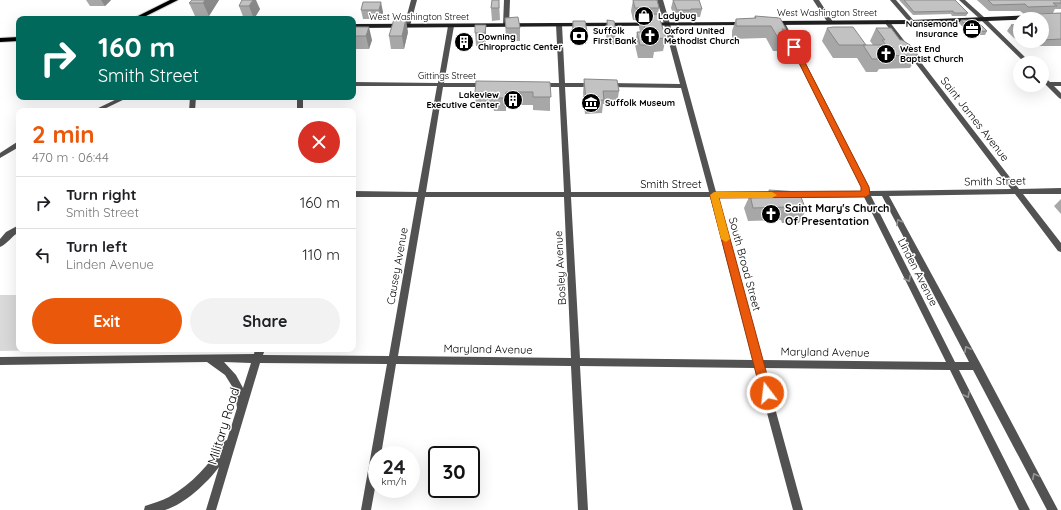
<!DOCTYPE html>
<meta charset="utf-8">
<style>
:root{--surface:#fff;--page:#f2f2f2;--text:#202124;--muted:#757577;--line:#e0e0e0;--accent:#ea580c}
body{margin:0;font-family:Quicksand,sans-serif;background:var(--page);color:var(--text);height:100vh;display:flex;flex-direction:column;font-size:15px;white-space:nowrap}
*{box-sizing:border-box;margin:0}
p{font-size:13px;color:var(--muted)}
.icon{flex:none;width:22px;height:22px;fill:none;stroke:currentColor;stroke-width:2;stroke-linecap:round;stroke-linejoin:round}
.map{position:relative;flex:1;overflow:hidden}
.side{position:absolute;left:16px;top:108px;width:340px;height:244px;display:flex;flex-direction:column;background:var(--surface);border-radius:8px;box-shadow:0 4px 16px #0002}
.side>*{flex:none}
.banner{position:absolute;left:16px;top:16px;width:340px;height:84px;border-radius:8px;box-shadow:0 4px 16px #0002;background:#00695c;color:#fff;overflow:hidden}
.buttons{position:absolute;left:1013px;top:12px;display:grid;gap:8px}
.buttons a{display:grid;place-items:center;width:36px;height:36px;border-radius:50%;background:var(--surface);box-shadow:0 4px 16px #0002;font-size:20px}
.speed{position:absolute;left:368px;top:446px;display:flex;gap:8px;font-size:20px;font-weight:700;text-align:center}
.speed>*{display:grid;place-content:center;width:52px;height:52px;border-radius:50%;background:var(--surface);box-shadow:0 4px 16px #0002;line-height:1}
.speed small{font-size:10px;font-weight:400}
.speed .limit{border:2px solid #111;border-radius:6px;background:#fff;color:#111}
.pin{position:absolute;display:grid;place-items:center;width:34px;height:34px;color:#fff;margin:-17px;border-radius:8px;box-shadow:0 2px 6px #0006}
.me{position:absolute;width:44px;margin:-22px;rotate:345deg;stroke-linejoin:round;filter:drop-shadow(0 0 3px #0008)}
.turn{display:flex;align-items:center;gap:14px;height:84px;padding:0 16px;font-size:18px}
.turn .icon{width:52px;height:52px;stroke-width:2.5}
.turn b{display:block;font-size:28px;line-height:34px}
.round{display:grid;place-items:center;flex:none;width:42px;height:42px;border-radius:21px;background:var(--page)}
.head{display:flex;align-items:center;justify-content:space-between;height:68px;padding:0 16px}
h1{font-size:24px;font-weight:700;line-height:30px;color:var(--accent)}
.primary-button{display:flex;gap:8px;margin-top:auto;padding:8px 16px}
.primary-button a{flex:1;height:46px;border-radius:24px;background:var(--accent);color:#fff;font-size:16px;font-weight:700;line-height:46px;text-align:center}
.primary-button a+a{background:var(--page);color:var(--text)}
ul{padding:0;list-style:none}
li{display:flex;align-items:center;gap:12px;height:52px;padding:0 16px;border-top:1px solid var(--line)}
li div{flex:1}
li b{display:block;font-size:15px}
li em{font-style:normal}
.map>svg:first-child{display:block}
</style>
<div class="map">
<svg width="1061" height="510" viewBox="0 0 1061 510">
<rect width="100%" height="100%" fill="#fff"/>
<!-- green -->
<path fill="#d9d9d9" d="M0 295H19V349L59 350 0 351Z"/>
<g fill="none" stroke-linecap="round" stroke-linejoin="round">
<!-- primary casing -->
<g stroke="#dbdbdb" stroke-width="2">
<path id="primary" d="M170 0H178L140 19H132Z
M19 37V41L0 42V38Z"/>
</g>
<!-- minor -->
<path fill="#525252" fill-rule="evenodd" d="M411 0H417L410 26 407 28 404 26Z
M504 0H510L509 25 506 27 503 25Z
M813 0H819L833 22 832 23H828Z
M890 0H896L914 21V23H910Z
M981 18H985L1031 63H1025L981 20Z
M887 20 889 21 1019 189 1061 188V194H1023L1061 243V252L1058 251 1015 194 889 196 980 363 1058 510H1047L973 370H959L1030 510H1019L950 370 764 368 803 510H793L755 368 580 366 588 510H578L571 366 396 364 381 455H377V477L371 510H361L387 364 260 363 216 510H206L219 467C207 483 185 504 165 510 159 510 150 510 144 510L145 506C153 503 161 501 169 497 192 484 210 464 224 441L227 440 237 408 235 391 225 375 207 362 0 365V357L254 354 255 349H265L263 355 389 356 417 197H353V191L418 192 437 86H353V82L438 83 448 26 451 24 454 26 444 83H485L488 85 485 87H443L426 192H564L559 87H541L538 85 541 83H559L556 25 559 23 562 25 565 83H593L596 85 593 87H565L571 192H709L681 88 607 87 604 85 607 83 680 84 664 24 667 22 670 24 716 192H776L780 195 776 198 717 197 762 360 946 362 864 197 790 198 786 195 790 192 862 191 861 187 779 23 782 21 785 23 869 187V191L1011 189 885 23 884 22ZM871 196H882L969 362H955ZM425 197H564L571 358 398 356ZM571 197H710L753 360 580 358ZM224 362 251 363 243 388 236 375Z
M1042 75 1050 82H1061V86H1054L1061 93V99L1059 98 1042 81Z
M121 97H129L100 111H92Z
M190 97H196L195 111H189Z
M297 97H303V111H297Z
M17 142H19V147L0 158V153Z
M19 225V232C12 236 7 244 0 247V239L6 232Z"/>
<!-- tertiary -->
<path fill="#525252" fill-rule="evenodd" d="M657 0H663L670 24 669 25 664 24Z
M959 0H965L985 18V20H981Z"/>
<!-- secondary -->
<path fill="#1f1f1f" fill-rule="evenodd" d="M1061 14V18L912 24 772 25 769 23 772 21 912 20Z
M746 22 747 23 744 25 353 28V24Z"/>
<!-- primary -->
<use href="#primary" fill="#000" fill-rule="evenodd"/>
</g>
<!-- wall -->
<path fill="#a7a7a7" d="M86 0H111L105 6H90Z
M192 0H219L209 16H195L189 3Z
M242 0 260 9 254 19H244L239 6Z
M499 0 500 20 492 21 491 8Z
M633 0H657L659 8 658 14 666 38 663 51 654 52 653 58H638L635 45 637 32H640L639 27 640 20H633L631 11Z
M673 0 702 9 700 17H690V18L675 19 671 8Z
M899 0H955L968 13 966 16H952L951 14 913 15Z
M977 0H1061V9H1055L1053 13 1024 14 1020 11H989Z
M363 2 383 12 381 19H363L361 10Z
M1061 13V46H1036L1031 43H1024L1020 41H1042V19H1033L1036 14Z
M755 16 786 29 785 33 787 38 782 51H773L766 38 732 39V31L736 19 754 18Z
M505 18 520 28V41H506Z
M607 20 616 32 614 45 607 44 606 33Z
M961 20 987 31 985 35H970L959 23Z
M573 21 587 31 586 44H573L572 33Z
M1020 24V41L1014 38 1007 31 1011 25Z
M486 25V46H476L475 33Z
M353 27 372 40 369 49H353Z
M827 28 865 45H873L870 41 876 28 900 40 918 55 910 68 879 69 877 72H866L857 58H833L822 41Z
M408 32 404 49H391L389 36Z
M584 79 619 91 617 104H603L602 113 585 114 583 93Z
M550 82V111L533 110V105H506V111H494L493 108H491V105L476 106 475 92Z
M769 190 806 210 799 223H782L781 220 748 221 744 208 750 195H766Z
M1061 199V214L1054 206Z"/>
<!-- shaded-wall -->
<path fill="#888" d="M101 0H111L105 6Z
M205 0H219L209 16 203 3Z
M253 0H256L260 9 254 19 249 6Z
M381 2 383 12 381 19 379 10Z
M406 19 408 32 404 49 402 36Z
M486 25V46L485 33Z
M369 27 372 40 369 49 366 36Z
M506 92V111L505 98Z"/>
<!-- building -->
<path fill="#c2c2c2" stroke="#888" d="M192 0H205L203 3H189Z
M242 0H253L249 6H239Z
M492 0H499V8H491Z
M633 0H657L659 8H635Z
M673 0H699L702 9H691V10H677Z
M904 0H955L968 13H954L953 11 914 12Z
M988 0H1061V3H1053L1057 6 1028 7 1025 4 993 5Z
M363 2H381L379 10H361Z
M1061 13V39L1042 40V23H1047L1036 14Z
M658 14 666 38 653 39 655 45H640L637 32H646L641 15Z
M755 16 780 18 786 29H782L787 38H778L771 26H736V19L756 18Z
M518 17 520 28H506L505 18Z
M394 19H406L402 36H389Z
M607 20 614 21 616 32H608Z
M961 20H976L987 31 972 32Z
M573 21H585L587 31H573Z
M1020 24V32L1011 25Z
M475 25H486L485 33H475Z
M353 27H369L366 36H353Z
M833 27H853L866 45H839L827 28Z
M876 28H891L900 40H902L910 45 918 55 882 56 884 59H872L863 45H886L882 40H885Z
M584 79 617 80 619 91H603L604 100 586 101Z
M476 81 550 82 551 97H533V92H506L505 98H493V95H490V92H475Z
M769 190 799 192 806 210H788L787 207 753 208 750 195H771Z"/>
<!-- one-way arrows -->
<defs><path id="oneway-chevron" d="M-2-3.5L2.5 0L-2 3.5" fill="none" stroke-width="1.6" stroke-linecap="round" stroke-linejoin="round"/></defs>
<g stroke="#979797">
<use href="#oneway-chevron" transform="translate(899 222) rotate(-118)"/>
<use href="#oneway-chevron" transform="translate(908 279) rotate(63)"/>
<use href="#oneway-chevron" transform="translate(967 349) rotate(-118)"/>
<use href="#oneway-chevron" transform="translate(967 395) rotate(63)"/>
<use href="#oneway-chevron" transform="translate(1035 476) rotate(-118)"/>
</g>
<!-- route -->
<path fill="#ea580c" stroke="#983908" d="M794 45 797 47 869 187 870 194 866 197 719 198 772 393 771 396 767 398 763 396 761 393 710 195 714 192 861 191V187L791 47Z"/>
<!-- slow -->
<path fill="#f59e0b" d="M714 192H772L777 195 772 198H719L730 239 726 242 721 239 710 195Z"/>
<!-- icons -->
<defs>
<g id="shop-disc" transform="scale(1)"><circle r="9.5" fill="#000" stroke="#fff"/><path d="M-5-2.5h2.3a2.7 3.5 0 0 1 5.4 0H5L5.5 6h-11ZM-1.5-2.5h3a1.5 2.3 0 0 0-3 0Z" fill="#fff"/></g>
<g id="office-disc" transform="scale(1)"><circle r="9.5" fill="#000" stroke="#fff"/><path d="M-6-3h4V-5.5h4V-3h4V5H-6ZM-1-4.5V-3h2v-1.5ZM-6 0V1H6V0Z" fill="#fff"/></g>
<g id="bank-disc" transform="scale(1)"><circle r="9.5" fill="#000" stroke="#fff"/><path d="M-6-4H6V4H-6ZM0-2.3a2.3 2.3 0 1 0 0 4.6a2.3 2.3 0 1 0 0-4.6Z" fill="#fff"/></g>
<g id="church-disc" transform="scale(1)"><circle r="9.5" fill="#000" stroke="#fff"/><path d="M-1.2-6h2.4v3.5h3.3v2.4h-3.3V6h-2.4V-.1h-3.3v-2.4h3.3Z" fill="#fff"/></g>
<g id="building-disc" transform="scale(1)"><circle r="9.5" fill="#000" stroke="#fff"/><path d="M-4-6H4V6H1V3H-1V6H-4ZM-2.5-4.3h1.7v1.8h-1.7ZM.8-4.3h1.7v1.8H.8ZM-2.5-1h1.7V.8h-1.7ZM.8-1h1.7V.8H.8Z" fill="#fff"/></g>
<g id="museum-disc" transform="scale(1)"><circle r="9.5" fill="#000" stroke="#fff"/><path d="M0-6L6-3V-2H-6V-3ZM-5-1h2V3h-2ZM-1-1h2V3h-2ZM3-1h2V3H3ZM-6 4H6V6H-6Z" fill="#fff"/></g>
</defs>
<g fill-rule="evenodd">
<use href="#shop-disc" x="644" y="16"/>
<use href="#office-disc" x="972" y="29"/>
<use href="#bank-disc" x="579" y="36"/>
<use href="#church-disc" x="650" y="36"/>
<use href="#building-disc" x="464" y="42"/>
<use href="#church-disc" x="886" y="54"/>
<use href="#building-disc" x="513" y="100"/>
<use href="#museum-disc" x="591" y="103"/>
<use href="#church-disc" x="771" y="214"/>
</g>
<g text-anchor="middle" stroke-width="3" stroke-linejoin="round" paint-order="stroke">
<!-- far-street labels -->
<g font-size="9" fill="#000" stroke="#fff">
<text x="827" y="16">West Washington Street</text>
<text x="419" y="20">West Washington Street</text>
<text x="447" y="79">Gittings Street</text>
</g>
<!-- far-poi labels -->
<g font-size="9" font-weight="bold" fill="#000" stroke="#fff" text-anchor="start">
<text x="658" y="19">Ladybug</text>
<text x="958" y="27" text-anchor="end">Nansemond<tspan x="958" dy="10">Insurance</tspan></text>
<text x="593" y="34">Suffolk<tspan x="593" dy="10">First Bank</tspan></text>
<text x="664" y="34">Oxford United<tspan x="664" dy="10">Methodist Church</tspan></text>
<text x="478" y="40">Downing<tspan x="478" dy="10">Chiropractic Center</tspan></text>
<text x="900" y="52">West End<tspan x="900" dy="10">Baptist Church</tspan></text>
<text x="499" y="98" text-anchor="end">Lakeview<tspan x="499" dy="10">Executive Center</tspan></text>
<text x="605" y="106">Suffolk Museum</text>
</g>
<!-- street labels -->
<g font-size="11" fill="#000" stroke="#fff">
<text transform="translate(975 119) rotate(52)" y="4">Saint James Avenue</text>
<text transform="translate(995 181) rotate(-1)" y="4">Smith Street</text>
<text x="671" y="188">Smith Street</text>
<text transform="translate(745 264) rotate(75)" y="4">South Broad Street</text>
<text transform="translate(397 266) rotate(-80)" y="4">Causey Avenue</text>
<text transform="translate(560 268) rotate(-93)" y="4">Bosley Avenue</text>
<text transform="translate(918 272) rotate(63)" y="4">Linden Avenue</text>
<text transform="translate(488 349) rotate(1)" y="4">Maryland Avenue</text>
<text transform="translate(825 352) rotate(1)" y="4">Maryland Avenue</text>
</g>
<!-- poi labels -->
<g font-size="11" font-weight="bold" fill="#000" stroke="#fff" text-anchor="start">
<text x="785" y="212">Saint Mary's Church<tspan x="785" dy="13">Of Presentation</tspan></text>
</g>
<!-- near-street labels -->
<g font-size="13" fill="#000" stroke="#fff">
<text transform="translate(223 426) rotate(-73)" y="5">Military Road</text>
</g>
</g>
</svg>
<div class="buttons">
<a><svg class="icon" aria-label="sound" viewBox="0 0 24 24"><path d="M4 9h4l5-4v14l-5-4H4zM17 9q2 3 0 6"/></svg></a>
<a><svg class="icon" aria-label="search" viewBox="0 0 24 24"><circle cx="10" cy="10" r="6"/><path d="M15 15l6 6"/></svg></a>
</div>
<div class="speed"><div>24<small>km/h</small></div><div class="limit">30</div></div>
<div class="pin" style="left:794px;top:47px;background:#d93025"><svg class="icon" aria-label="arrive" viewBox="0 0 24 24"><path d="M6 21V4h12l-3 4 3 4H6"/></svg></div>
<svg class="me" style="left:767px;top:393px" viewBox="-20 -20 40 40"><circle r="17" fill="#ea580c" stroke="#fff" stroke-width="3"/><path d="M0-11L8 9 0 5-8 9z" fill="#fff"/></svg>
<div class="banner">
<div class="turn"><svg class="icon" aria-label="right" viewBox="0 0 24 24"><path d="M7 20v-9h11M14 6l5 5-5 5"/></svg><div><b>160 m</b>Smith Street</div></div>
</div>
<section class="side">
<div class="head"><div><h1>2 min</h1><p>470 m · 06:44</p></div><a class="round" style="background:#d93025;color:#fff"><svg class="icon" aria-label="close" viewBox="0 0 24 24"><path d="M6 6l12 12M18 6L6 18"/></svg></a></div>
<ul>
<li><svg class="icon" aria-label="right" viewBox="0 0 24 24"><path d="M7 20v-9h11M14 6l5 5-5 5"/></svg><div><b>Turn right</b><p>Smith Street</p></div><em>160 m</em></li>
<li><svg class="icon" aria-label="left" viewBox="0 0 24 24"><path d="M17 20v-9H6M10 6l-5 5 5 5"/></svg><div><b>Turn left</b><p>Linden Avenue</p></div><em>110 m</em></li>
</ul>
<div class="primary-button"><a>Exit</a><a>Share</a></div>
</section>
</div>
